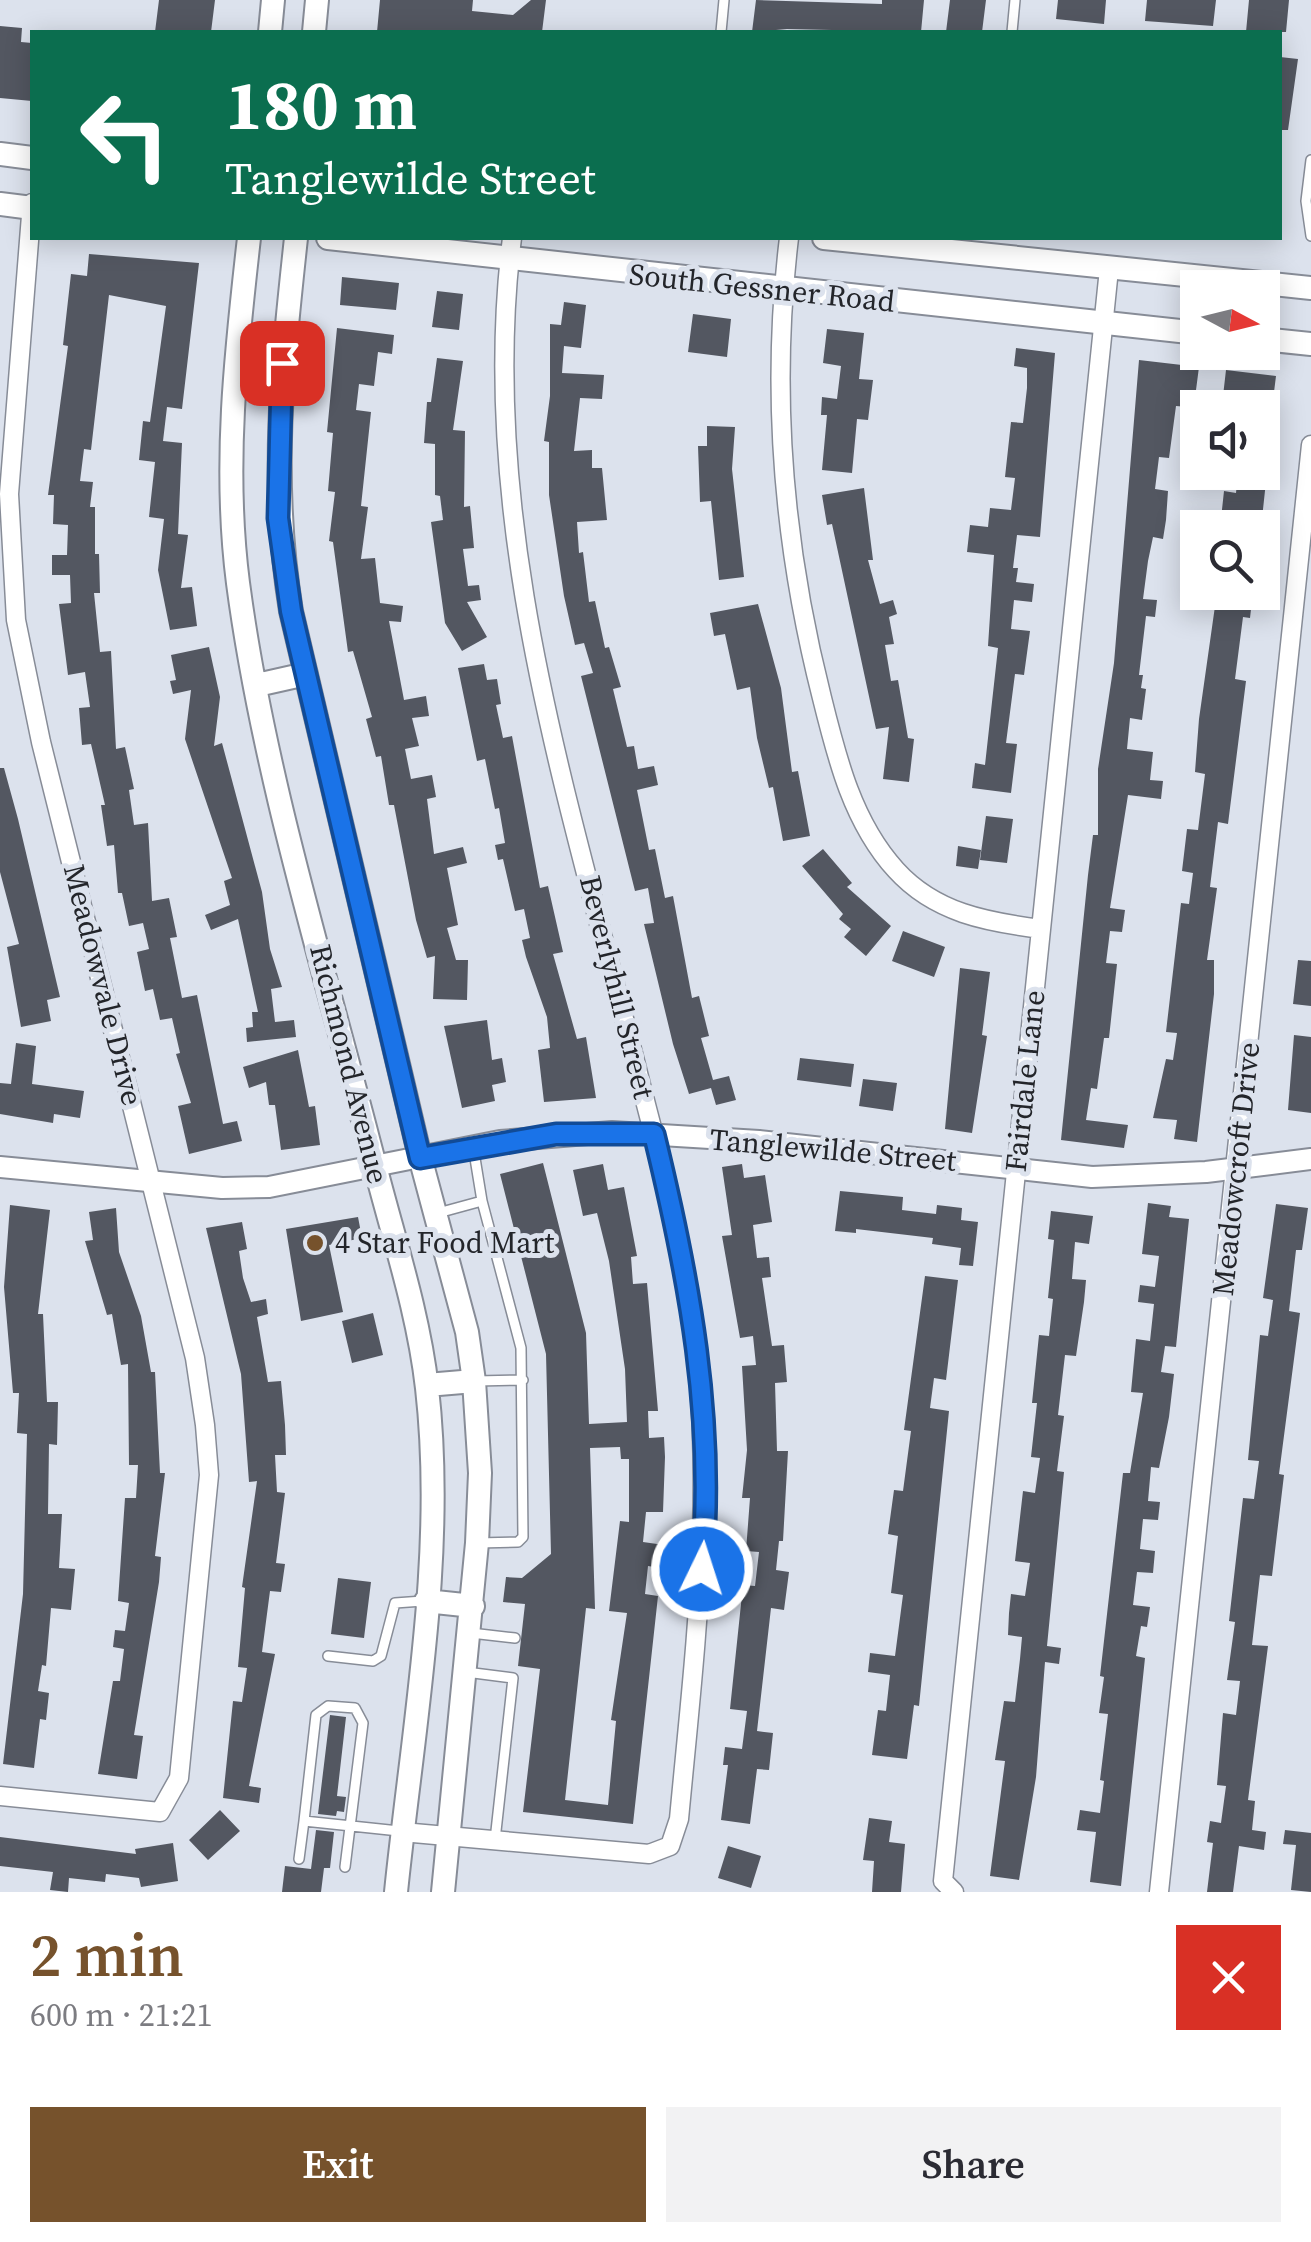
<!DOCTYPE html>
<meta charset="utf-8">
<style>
:root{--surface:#fff;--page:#f2f2f3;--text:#2b2b33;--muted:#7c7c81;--accent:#76522c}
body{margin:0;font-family:"Source Serif 4",serif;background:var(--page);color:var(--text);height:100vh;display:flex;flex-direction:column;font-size:38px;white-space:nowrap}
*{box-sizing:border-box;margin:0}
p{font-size:32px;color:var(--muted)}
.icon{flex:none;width:55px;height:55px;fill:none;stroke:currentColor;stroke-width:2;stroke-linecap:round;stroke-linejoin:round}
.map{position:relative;height:1892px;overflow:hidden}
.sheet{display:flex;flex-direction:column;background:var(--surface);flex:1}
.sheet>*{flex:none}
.banner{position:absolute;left:30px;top:30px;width:1252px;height:210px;border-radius:0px;box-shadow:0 5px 25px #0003;background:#0b6e4f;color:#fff;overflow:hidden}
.needle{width:65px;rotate:97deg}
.controls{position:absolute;left:1180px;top:270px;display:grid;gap:20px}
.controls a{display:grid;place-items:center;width:100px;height:100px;border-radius:0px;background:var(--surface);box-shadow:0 5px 25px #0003;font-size:50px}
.pin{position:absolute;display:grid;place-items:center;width:85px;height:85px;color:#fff;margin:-42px;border-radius:20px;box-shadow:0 5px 15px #0006}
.me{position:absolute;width:110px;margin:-55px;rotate:4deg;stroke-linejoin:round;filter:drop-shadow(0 0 8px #0008)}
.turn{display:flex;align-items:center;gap:35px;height:210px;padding:0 30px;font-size:45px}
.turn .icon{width:130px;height:130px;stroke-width:2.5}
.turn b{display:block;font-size:70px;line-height:85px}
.round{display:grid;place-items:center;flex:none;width:105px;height:105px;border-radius:0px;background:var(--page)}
.headline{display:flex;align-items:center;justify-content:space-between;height:170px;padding:0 30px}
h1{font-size:60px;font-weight:600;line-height:75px;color:var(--accent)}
.action{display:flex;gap:20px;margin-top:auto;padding:20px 30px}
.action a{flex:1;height:115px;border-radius:0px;background:var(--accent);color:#fff;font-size:40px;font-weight:600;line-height:115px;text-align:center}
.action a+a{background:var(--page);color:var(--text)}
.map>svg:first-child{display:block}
</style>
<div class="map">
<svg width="1311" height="1892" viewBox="0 0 1311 1892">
<rect width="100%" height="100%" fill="#dce2ed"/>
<!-- building -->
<path fill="#535761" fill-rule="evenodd" d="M159 0H215L211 32H155Z
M380 0H473L472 11 513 15 531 0H546L542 32H377Z
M756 0 882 4V0H924L921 32 787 29 752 32Z
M950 0H986L982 32H946Z
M1058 0H1106L1104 24 1056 19Z
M1147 0H1216L1213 26 1145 21Z
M1249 0H1289L1286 32H1246Z
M0 26 22 28 21 42 32 43V101L0 98Z
M1280 57 1298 59 1288 130H1280Z
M89 254 199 263 182 409 167 407 163 441 182 443 178 534 188 535 181 588 192 587 197 626 170 630 158 570 164 519 149 517 155 462 139 460 143 421 150 422 166 306 109 295 91 450 84 449 80 481 93 482 90 507H95V554H99L100 593H94L100 652 111 651 116 749 125 747 134 789 129 790 134 825 148 823 152 901 169 898 177 937 170 938 182 998 197 995 223 1124 237 1121 242 1141 189 1154 178 1106 191 1103 176 1054 180 1053 172 1018 160 1020 153 989 145 991 137 952 149 949 143 923 129 926 122 893H118L114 845 107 846 101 805H105L91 744 82 745 79 708 90 707 85 672 68 675 59 604 71 603 70 575H52V555H67L68 525 53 524 54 495H48L68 346 63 345 71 274 87 276Z
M342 277 399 283 396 310 340 305Z
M437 291 463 294 459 330 432 327Z
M564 302 586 305 581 348 564 346 562 373 604 375 602 399 580 398 574 451 592 450V468H602L607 520 577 522 579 553 583 552 589 602 595 601 605 648 609 647 621 687 613 689 627 747 634 746 638 769 654 766 658 785 637 790 649 850 655 849 665 898 673 896 692 998 699 996 709 1036 701 1038 713 1080 729 1076 736 1100 716 1105 711 1088 689 1094 673 1044 644 924 654 923 648 888 635 891 581 676 593 673 584 643 575 645 564 596 549 495V442L544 441 550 396V324L561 325Z
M693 314 731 319 727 357 688 352Z
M337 328 394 335 392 354 378 352 374 386 359 384 356 410 371 412 361 506 368 507 361 559 375 558 380 603 403 606 401 622 389 621 404 700 426 696 429 716 412 718 419 746 405 749 411 779 432 775 436 797 427 799 434 854 463 847 467 863 447 868 458 925 447 928 456 960H468L467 1000 433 999 435 956 427 958 416 920 394 805H389L381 756 376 757 366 719 372 717 353 651 348 652 333 542 329 541 335 492 328 491 333 433 327 432Z
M827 329 864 333 859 379 873 380 868 420 857 419 852 473 822 470 827 415H821L822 397 837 399 841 366 823 363Z
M1016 348 1055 353 1040 537 1017 535 1013 568H1018L1016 582 1034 584 1032 602 1014 600 1011 629 1030 631 1024 675 1015 674 1006 743 1017 744 1011 793 972 788 975 763 985 765 998 648 988 646 994 555 967 552 970 525 988 527 990 508 1011 510 1015 478 1005 477 1011 422 1023 423 1027 388V368L1014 366Z
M437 358 463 361 453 430 465 431 464 507 470 506 474 548 463 549 468 586 479 585 481 600 467 602 487 637 462 651 445 623 431 522 443 520 440 496 435 495V444L424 443 427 402H431Z
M1139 360 1199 367 1196 390 1202 391 1200 408 1176 406 1169 458 1159 457 1155 489 1168 491 1166 520 1163 539 1153 537 1148 561 1143 599 1157 600 1155 617 1146 616 1139 675H1143L1141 688 1146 689 1142 720 1130 718 1127 749 1153 752 1150 780 1163 781 1161 799 1128 795 1110 908 1125 910 1122 932 1110 931 1106 963 1117 964 1109 1038H1104L1097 1089 1091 1088 1086 1120 1128 1125 1124 1148 1061 1140 1088 875 1093 835H1098V769L1114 663Z
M1226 370 1276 376 1272 408H1247L1248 399 1223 396Z
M707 426 735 427 732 469 744 577 719 580 711 501 700 502 698 446H707Z
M1238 472H1267L1261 528H1220L1224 491 1236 493Z
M864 488 873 560H868L880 604 893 600 897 614 889 617 894 644 885 645 891 681 898 680 908 738 914 739 909 782 883 779 889 727 876 729 832 524 827 525 822 495Z
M1217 592H1253L1250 618 1243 617 1235 679 1246 681 1228 824 1218 822 1210 887 1217 888 1207 960H1214V994L1197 1142 1174 1139 1177 1120 1153 1118 1166 1059 1173 1060 1177 1033 1166 1032 1181 903 1189 904 1193 873 1182 871 1187 829 1198 830 1205 774 1195 772 1199 719Z
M758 604 781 688 792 772 798 771 810 836 783 841 773 787 769 788 757 738 750 687 737 690 725 634 714 636 710 613Z
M209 647 220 697 214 746 222 743 262 892 270 949 282 987 271 989 275 1022 294 1020 296 1037 247 1042 246 1028 253 1027 252 1012H258L238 919 211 930 205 915 230 905 224 881 232 878 185 739 191 690 173 694 170 681 176 680 171 655Z
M484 664 487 680 497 679 501 704 496 705 503 738 512 736 540 888 548 886 563 952 553 954 577 1039 586 1037 596 1098 544 1102 538 1050 550 1048 547 1017 526 957 522 940 530 938 524 909 515 911 503 859 498 860 495 845 505 843 499 808 495 809 485 759 477 761 458 668Z
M0 768H4L18 819 60 997 47 1000 51 1021 21 1027 7 947 19 944 0 872Z
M986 816 1013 819 1007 863 980 860Z
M958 846 981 850 978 869 956 866Z
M823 849 852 883 847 887 891 926 866 956 844 937 851 929 839 919 843 914 802 866Z
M903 931 945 947 934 977 892 961Z
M1298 960 1311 961V1006L1293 1004Z
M960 968 990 972 982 1035 987 1036 972 1133 945 1129Z
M487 1020 492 1060 502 1058 506 1082 492 1085 495 1101 462 1108 444 1026Z
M1294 1035 1311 1037V1113L1288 1110Z
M16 1043 36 1046 32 1084 84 1091 80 1118 54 1114 53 1123 0 1114V1083L11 1084Z
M298 1050 309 1107 315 1106 320 1145 281 1150 275 1105H269L266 1082 249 1088 243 1067Z
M800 1058 854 1064 851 1087 797 1080Z
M863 1079 897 1083 893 1111 859 1106Z
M543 1163 586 1333 589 1424 627 1422 625 1369 609 1261 597 1213 583 1216 573 1170 603 1164 608 1190 624 1187 637 1256 631 1257 633 1284 647 1283 658 1411H648L649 1438 664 1437 665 1457 663 1512H646L643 1542 664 1545 661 1568 648 1566 645 1594 658 1596 633 1824 523 1812 540 1669 518 1666 525 1604 503 1602 506 1577 522 1578 551 1554 546 1354 500 1174ZM620 1447 621 1459H629V1522L620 1521 609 1611 627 1613 611 1720 616 1721 608 1805 565 1800 586 1608 595 1609 590 1448Z
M742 1164 744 1178 765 1175 772 1222 753 1225 757 1258 769 1257 771 1277 762 1278 772 1346 784 1345 787 1382 775 1383 777 1451H788L783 1541H779L776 1570 789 1572 784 1610 771 1608 757 1731 773 1733 769 1770 757 1769 750 1824 721 1820 728 1765H723L725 1747 742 1749 747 1711 730 1709 743 1585 755 1586 759 1552 746 1551 750 1498H742L747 1450 742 1366 756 1365 753 1336 740 1338 722 1236 732 1235 722 1167Z
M840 1191 903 1197 902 1210 936 1214 937 1205 962 1208 961 1220 978 1222 973 1266 959 1265 961 1248 932 1244 933 1238 856 1229V1233L835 1231Z
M1148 1203 1171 1206 1169 1217 1189 1219 1176 1347 1165 1346 1161 1372 1174 1374 1169 1417 1159 1468 1151 1467 1148 1501 1160 1502 1158 1520 1143 1519 1140 1549 1155 1551 1153 1573 1137 1572 1133 1605 1150 1607 1147 1627 1141 1626 1136 1656 1145 1658 1121 1886 1090 1882 1096 1832 1077 1830 1080 1810 1100 1813 1104 1781 1100 1780 1108 1714 1099 1713 1104 1677 1100 1676 1123 1473H1130L1143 1393 1131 1392 1136 1339 1150 1341 1154 1304 1138 1302 1140 1285 1155 1287 1159 1256 1142 1254Z
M1276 1204 1308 1208 1302 1250H1296L1289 1311 1300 1313 1279 1474 1284 1475 1272 1576 1260 1575 1252 1645 1268 1646 1248 1800 1255 1801 1252 1830 1266 1832 1264 1850 1239 1846 1233 1892H1207L1213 1843 1207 1842 1210 1821 1221 1823 1226 1786 1217 1785 1223 1713 1236 1715 1240 1681 1227 1680 1235 1622 1229 1621 1243 1498 1254 1499 1259 1461 1248 1460 1260 1335 1268 1336 1273 1300 1263 1298Z
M10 1205 50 1210 38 1314H43L47 1402H58L57 1445 49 1444 48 1514H62L59 1568 75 1569 71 1610 51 1608 46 1666 42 1665 38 1691 49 1693 46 1720 40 1719 34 1768 3 1764 23 1594 27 1434 17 1433 19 1393H13L4 1287Z
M116 1208 119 1252 141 1316 151 1372H155L160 1473H165L155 1556 161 1557 159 1582 134 1735 143 1736 137 1779 98 1774 113 1681H120L124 1649 113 1647 115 1630 125 1631 129 1603 118 1601 125 1498H136L138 1465H129L128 1364 121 1365 112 1314 107 1315 85 1241 93 1240 89 1212Z
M1051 1211 1093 1216 1089 1244 1075 1242 1072 1279 1086 1280 1084 1302 1076 1356 1065 1355 1058 1415 1064 1416 1057 1471 1064 1472 1047 1646 1061 1648 1059 1664 1045 1662 1036 1777 1019 1880 990 1876 1005 1761 995 1760 1004 1701 1015 1702 1020 1659 1022 1637 1008 1635 1009 1613 1011 1594 1025 1596 1030 1563 1015 1561 1023 1491 1035 1493 1040 1458 1031 1457 1037 1403H1032L1039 1335 1049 1336 1053 1299 1048 1298 1054 1240 1048 1239Z
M358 1217 362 1238 329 1245 343 1312 301 1321 286 1229Z
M242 1222 247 1249 239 1251 243 1278 251 1302 266 1299 268 1314 257 1317 268 1382 281 1381 285 1425 286 1455H275L277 1492 285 1493 276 1563 285 1564 281 1592 270 1591 262 1652 275 1654 249 1786 261 1788 259 1803 223 1798 233 1701 242 1702 247 1668 238 1667 245 1588 242 1587 257 1481 249 1482 241 1374 206 1228Z
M925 1276 958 1280 946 1380 934 1378 930 1408 949 1411 919 1706 914 1705 907 1759 872 1755 878 1710 886 1711 890 1675 868 1672 870 1653 895 1656 903 1595 891 1593 898 1536 888 1534 894 1490 903 1491 911 1431 904 1430Z
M373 1313 383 1355 352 1363 342 1321Z
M338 1578 371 1582 364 1638 331 1634Z
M330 1715 346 1717 337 1796 346 1797 344 1812 337 1811 336 1816 318 1814Z
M220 1810 240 1831 208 1860 189 1840Z
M869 1818 892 1821 889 1842 905 1844 901 1892H872L874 1861 863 1860Z
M316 1830 334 1832 330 1868H324L321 1892H282L285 1866 311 1869Z
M1285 1830 1311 1833V1892L1291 1890 1296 1845 1283 1844Z
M0 1837 136 1854 135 1849 173 1843 178 1881 141 1887 139 1878 106 1874 105 1882 69 1878 68 1892 50 1890 53 1872 0 1866Z
M728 1846 761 1856 751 1888 718 1878Z"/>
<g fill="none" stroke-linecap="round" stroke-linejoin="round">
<!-- service casing -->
<g stroke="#878c97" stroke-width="12">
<path id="service" d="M721 32 724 0
M1012 32 1015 0
M1311 160 1306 201 1311 236
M473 1146 482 1201
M438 1213 482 1201 521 1348 523 1537 518 1542 477 1543
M476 1381 523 1380
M471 1633 515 1638
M328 1656 373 1661 381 1656 395 1603 423 1601
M466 1672 513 1678 495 1840
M304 1821 316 1715 328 1706 355 1708 363 1723 345 1867
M299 1859 304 1821 399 1831"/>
</g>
<!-- minor casing -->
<g stroke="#878c97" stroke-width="21">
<path id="minor" d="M789 238C770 394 783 545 822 698 837 759 853 823 896 870 935 913 987 922 1041 929
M0 1796 160 1812 179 1778 209 1475 205 1425 195 1358 41 742 16 620 9 494 32 203
M402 1832 649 1854 670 1846 679 1819C696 1638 718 1470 688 1289 677 1220 658 1152 641 1085 572 808 476 526 512 238
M954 1892 943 1881 1109 269
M1159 1892 1311 445"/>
</g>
<!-- tertiary casing -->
<g stroke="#878c97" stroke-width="24">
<path id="tertiary" d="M0 1167 222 1188 269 1187 500 1141 612 1132 759 1141 1092 1177 1206 1172 1311 1159"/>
</g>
<!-- secondary casing -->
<g stroke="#878c97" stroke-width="26">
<path id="secondary" d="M270 32 273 0
M314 32 317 0
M0 154 32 158
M0 204 32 208
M249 238C236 352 223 467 238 583 263 773 325 971 373 1158 392 1234 418 1309 427 1388 446 1554 413 1726 396 1892
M296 238C282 367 270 482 291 611L420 1157 467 1332 474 1381 480 1473 477 1543 443 1892
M328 238 1198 333
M824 238 1311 288
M1262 339 1311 344
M257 685 306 674
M427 1385 474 1381
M426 1601 473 1606"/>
</g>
<!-- service -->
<use href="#service" stroke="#fff" stroke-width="9"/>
<!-- minor -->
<use href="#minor" stroke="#fff" stroke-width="18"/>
<!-- tertiary -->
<use href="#tertiary" stroke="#fff" stroke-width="20"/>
<!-- secondary -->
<use href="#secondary" stroke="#fff" stroke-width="22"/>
</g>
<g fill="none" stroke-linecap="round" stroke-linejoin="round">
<!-- route casing -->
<g stroke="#114b97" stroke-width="25">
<path id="route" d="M282 363 278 518 291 611 420 1158 556 1134H654C689 1277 716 1420 702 1569"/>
</g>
<!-- route -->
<use href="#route" stroke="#1a73e8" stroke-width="18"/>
</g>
<!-- markers -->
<circle fill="#76522c" stroke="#dce2ed" stroke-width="4" cx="315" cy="1243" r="10"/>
<g text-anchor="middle" stroke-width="10" stroke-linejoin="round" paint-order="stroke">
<!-- street labels -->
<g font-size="30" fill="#23252a" stroke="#dce2ed">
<text transform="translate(762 288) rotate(6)" y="10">South Gessner Road</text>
<text transform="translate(103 985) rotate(76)" y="10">Meadowvale Drive</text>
<text transform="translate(617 987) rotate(76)" y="10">Beverlyhill Street</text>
<text transform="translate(349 1064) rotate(76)" y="10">Richmond Avenue</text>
<text transform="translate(1025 1081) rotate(-84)" y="10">Fairdale Lane</text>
<text transform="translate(833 1150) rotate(5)" y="10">Tanglewilde Street</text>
<text transform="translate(1236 1169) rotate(-84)" y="10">Meadowcroft Drive</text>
</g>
<!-- poi labels -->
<g font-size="30" fill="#23252a" stroke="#dce2ed" text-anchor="start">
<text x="335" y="1253">4 Star Food Mart</text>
</g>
</g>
</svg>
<div class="controls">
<a><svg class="needle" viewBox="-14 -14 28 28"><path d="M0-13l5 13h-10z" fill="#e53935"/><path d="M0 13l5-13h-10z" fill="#7c7c81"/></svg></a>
<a><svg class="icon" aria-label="sound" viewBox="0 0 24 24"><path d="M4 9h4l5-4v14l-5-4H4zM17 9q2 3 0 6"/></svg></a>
<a><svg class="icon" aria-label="search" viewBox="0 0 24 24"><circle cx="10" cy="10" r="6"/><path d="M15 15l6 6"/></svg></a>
</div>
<div class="pin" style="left:282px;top:363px;background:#d93025"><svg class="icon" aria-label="arrive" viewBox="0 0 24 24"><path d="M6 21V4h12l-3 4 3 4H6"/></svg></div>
<svg class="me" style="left:702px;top:1569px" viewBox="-20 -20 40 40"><circle r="17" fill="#1a73e8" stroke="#fff" stroke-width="3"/><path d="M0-11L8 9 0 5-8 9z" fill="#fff"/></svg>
<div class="banner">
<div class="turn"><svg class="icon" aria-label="left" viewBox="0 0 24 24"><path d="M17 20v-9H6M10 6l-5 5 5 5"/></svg><div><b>180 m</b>Tanglewilde Street</div></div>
</div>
</div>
<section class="sheet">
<div class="headline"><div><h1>2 min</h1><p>600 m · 21:21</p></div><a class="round" style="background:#d93025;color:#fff"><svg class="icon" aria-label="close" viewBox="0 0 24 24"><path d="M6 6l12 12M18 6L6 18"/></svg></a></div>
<div class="action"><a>Exit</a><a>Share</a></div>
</section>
